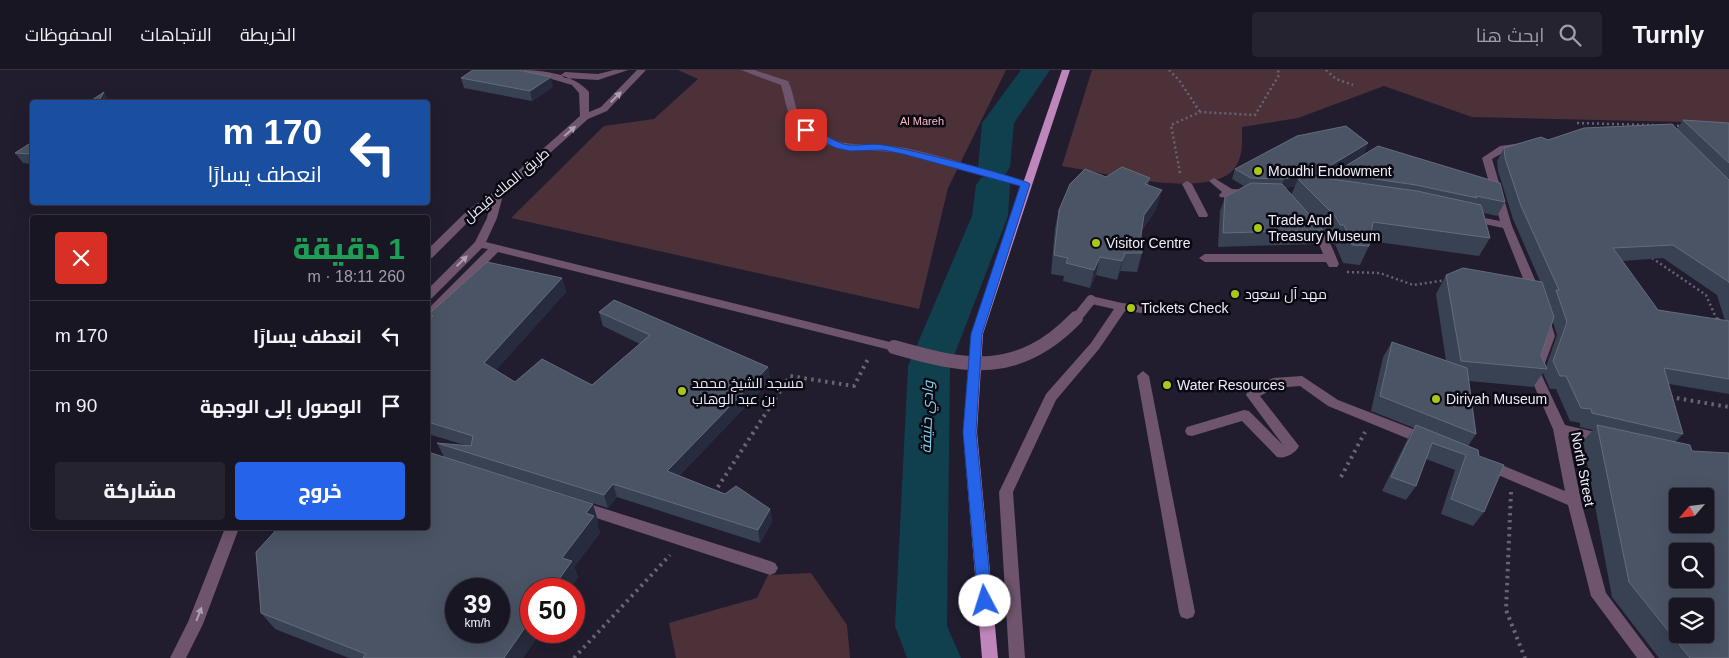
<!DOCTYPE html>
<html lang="ar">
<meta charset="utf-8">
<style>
:root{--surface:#191623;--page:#262330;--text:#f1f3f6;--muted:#9f9fa6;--line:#373541;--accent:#2563eb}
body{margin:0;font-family:Arial,Cairo,sans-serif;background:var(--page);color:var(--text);direction:rtl;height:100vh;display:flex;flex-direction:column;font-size:19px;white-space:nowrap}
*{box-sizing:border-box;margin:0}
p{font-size:16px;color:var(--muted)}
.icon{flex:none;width:28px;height:28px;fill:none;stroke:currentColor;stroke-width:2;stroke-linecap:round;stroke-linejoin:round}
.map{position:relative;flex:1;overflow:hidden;direction:ltr}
.panel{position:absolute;left:30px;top:145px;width:400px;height:315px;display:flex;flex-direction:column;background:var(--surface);border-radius:5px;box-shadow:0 5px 20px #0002,0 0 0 1px var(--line);direction:rtl}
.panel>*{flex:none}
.guide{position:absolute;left:30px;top:30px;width:400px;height:105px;border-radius:5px;box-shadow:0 5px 20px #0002,0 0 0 1px var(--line);direction:rtl;background:#1a4fa0;color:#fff;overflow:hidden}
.needle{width:32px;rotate:242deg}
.fabs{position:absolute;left:1669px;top:418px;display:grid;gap:10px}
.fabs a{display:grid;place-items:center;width:45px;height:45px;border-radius:5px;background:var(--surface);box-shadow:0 5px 20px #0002,0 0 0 1px var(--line);font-size:25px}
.speed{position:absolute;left:445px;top:508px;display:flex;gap:10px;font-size:25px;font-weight:700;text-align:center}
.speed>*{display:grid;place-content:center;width:65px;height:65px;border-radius:50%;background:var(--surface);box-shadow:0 5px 20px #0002,0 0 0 1px var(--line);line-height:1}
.speed small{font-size:12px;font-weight:400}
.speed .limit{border:8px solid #d22;background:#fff;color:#111}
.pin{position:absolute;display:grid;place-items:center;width:42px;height:42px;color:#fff;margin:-21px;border-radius:10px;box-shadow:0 2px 8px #0006}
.me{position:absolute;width:55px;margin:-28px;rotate:355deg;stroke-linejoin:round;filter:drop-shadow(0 0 4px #0008)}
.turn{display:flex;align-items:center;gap:18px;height:105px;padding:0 25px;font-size:22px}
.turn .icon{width:65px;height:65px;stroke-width:2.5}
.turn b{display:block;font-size:35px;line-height:42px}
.round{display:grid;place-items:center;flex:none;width:52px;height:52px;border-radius:5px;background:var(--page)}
.head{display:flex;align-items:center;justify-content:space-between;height:85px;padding:0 25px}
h1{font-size:30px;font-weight:800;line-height:38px;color:#1e9e55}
.button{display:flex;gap:10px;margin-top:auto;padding:10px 25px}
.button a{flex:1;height:58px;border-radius:5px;background:var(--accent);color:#fff;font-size:20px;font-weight:800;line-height:58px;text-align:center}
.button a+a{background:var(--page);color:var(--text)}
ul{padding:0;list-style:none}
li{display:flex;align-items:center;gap:15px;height:70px;padding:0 25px;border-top:1px solid var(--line)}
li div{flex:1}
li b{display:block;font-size:19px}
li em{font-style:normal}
header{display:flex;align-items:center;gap:30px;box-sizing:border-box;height:70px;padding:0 25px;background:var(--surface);border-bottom:1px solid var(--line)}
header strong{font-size:24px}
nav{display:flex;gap:28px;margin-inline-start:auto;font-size:18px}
.search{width:350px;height:45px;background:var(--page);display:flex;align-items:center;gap:12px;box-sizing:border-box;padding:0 18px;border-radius:5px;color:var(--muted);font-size:19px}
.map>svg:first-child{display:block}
</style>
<header>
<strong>Turnly</strong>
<div class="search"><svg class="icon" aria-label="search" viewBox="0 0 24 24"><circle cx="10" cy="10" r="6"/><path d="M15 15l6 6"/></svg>ابحث هنا</div>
<nav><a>الخريطة</a><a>الاتجاهات</a><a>المحفوظات</a></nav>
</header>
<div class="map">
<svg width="1729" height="588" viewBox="0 0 1729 588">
<rect width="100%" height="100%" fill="#211d2f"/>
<!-- green -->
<path fill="#4d3138" d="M678 0H1006L948 118 919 239 511 148 604 56 654 49 698 9Z
M1092 0H1729V53L1472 47 1384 16 1298 48 1242 57C1242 73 1244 91 1230 103 1198 128 1101 102 1062 96Z
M811 503 847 555 850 588H676L669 553 757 528 768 505Z"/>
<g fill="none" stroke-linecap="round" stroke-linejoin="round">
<!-- river -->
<path fill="#103f4e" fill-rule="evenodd" d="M1021 0H1050L1014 53 1010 97 1006 104 998 106 1005 108 1010 115 1008 146 950 296 947 556 961 588H907L895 556 908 296 972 146 976 115 981 108 989 106 982 104 978 97 982 53Z"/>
<!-- path-far1 -->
<path stroke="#686475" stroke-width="2.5" stroke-dasharray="2 3" stroke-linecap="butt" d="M1169 0 1179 10 1200 42
M1326 0 1336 9 1353 15
M1577 53 1684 56
M1180 103 1171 55 1200 42 1255 45 1279 5 1278 0
M1652 188 1706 225 1717 250
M1347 202 1380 203 1413 215 1446 210"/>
<!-- path -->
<path stroke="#686475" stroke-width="4" stroke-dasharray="2.5 4.5" stroke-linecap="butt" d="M1717 248 1719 253
M1670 327 1729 337
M1341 407 1365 362
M1511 422 1506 540 1525 588
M714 423 790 306 854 316 869 287
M574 588 670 485"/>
<!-- minor -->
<path fill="#6f546d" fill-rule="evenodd" d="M521 0C543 0 574 4 589 22V42L601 37 637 0H646L607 41 588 49 503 125 497 148 486 172 894 273 898 274 900 277 898 280 894 281 498 182 432 249 428 250V239L488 179 482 178 432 228 428 229V219L475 172 487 148 490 134 476 144 432 188H428V179L468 140 494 122 580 46 579 23 572 15Z
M614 0H628L598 10 565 8 561 5 565 2 598 4Z
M741 0H754L788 11C796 27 794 47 809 59 837 80 873 72 905 78 947 87 988 101 1030 112L1031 114 1026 117C985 107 946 93 905 84 871 77 832 86 802 62 787 51 786 31 781 15Z
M1522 73 1527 76 1525 78 1506 81 1492 89 1512 156 1542 226 1536 230 1530 226 1503 158 1466 150 1465 148 1470 145 1500 151 1482 88 1500 76Z
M1214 108 1232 119 1251 120 1256 123C1254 125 1224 128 1220 127L1219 125 1222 122 1209 111Z
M1187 111 1192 114 1208 145 1207 147H1199L1198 145 1182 114Z
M1309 152C1326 157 1333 180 1339 194L1337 197H1329L1326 192H1205L1199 188 1205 184H1323L1317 169 1304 155Z
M1091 226 1122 233 1150 236 1156 240 1150 244 1125 241 1099 279 1056 330 1013 422 1025 588H1009L999 422 1046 324 1091 273 1114 239 1087 233 1085 230 1087 227Z
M1543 243 1549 247 1555 266 1541 304 1565 355 1604 364 1609 365 1611 369 1609 373 1604 374 1568 366 1581 431 1606 523 1655 588H1637L1591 526 1568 435 1482 398 1480 394 1482 390 1487 389 1565 421 1553 359 1529 304 1543 266 1537 247Z
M1143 301 1149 306 1195 542 1193 547 1187 549 1181 547 1179 542 1137 306Z
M1302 306 1338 330 1431 366 1433 370 1431 374H1421L1328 336 1300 316 1275 318 1260 326 1299 376C1295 384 1285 389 1277 387L1242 351 1192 366 1187 365 1185 361 1187 357 1244 340 1249 341 1283 375 1246 325 1247 322 1273 308Z
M580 431 770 491 775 493 778 498 775 503 770 505 575 441 573 437 575 433Z
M225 458H239L203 554 186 588H170L188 552Z"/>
<!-- major -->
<path fill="#be86ba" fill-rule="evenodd" d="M1062 0H1070L983 264 977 362 998 588H982L963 362 971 264Z"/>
<!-- minor-bridge-far1 -->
<path stroke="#6f546d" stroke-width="10" d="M1075 250 1091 230"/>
<!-- minor-bridge -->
<path stroke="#6f546d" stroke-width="14" d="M894 277C967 298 1018 308 1076 248"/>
</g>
<!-- wall -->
<path fill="#384253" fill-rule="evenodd" d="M461 8 553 17 532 31 464 18Z
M1683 50 1729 53V324L1669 314 1683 364 1675 372 1729 588H1659L1612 527 1583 371 1593 360 1580 357V353L1570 351 1556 319H1550L1543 303 1533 317 1469 311 1476 364 1468 376 1484 442 1473 456 1441 444 1455 400 1426 389 1416 416 1406 430 1382 421 1407 370 1414 358 1371 341 1383 287 1392 272 1446 291 1436 224 1446 205 1540 211 1513 149 1498 101 1497 91 1504 78 1548 70 1677 59ZM1663 188 1717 225 1725 251 1658 240 1622 191ZM1553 252 1557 265 1546 297 1541 285Z
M32 72V94L23 93 15 83Z
M1368 73 1364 83 1323 108 1332 109 1334 103 1378 76 1505 132 1497 146 1484 143 1490 168 1479 186 1370 171 1369 176 1360 195 1343 193 1335 174H1332L1327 165 1323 160 1317 174 1218 177 1220 141 1225 127 1244 116 1232 109 1235 99ZM1295 116 1291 125 1285 118Z
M1106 107 1150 108 1148 115 1157 138 1142 160 1141 165 1142 183 1137 202 1120 201 1117 210 1096 205 1090 218 1063 211 1064 206 1051 204 1055 158 1059 140Z
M562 208 566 222 496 300 515 312 592 315 640 274 603 256 599 242 768 297 770 311 679 406 725 424 770 439 772 452 760 473 617 427 608 438 470 395 598 451 597 454 600 463 574 497 578 507 523 588H349L275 559 261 543 444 387 437 373 468 376 428 364V251L431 248 429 244Z"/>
<!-- shaded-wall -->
<path fill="#262b3d" d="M551 7 553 17 532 31 530 21Z
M104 22 110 32H98Z
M1368 73 1364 83 1311 115 1315 105Z
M1307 104 1303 114 1298 109 1295 116 1280 119 1284 109Z
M1162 120 1157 138 1139 163 1144 145Z
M1125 183 1120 201 1117 210 1122 191Z
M1100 187 1096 205 1090 218 1094 200Z
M562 208 566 222 490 307 484 293Z
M768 297 770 311 671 414 667 401Z
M613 414 617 427 608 438 604 425Z
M593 434 598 451 597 454 600 463 574 497 578 507 571 519H552L562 488 586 443Z
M770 439 772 452 760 473 758 460Z
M531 549V561H541L523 588H504Z"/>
<!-- building -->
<path fill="#4b5465" stroke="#656c7c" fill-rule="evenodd" d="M473 0H518L551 7 530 21 461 8Z
M104 22 98 32H89Z
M1683 50 1729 53V93Z
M1672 54 1729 110V213V212L1673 175 1613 178 1658 240 1729 251V309L1664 298 1683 364 1592 343 1591 339 1581 338 1566 306H1560L1553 291 1567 252 1556 220H1559L1521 136 1505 88 1504 78 1541 67 1548 70 1584 58Z
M1346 56 1368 73 1315 105 1307 104 1284 109 1251 108 1235 99 1297 66Z
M32 72V84L15 83Z
M1378 76 1500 113 1505 132 1476 126 1477 128 1416 115 1334 103Z
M1122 97 1150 108 1145 114 1162 120 1144 145 1141 165 1142 183H1125L1122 191 1100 187 1094 200 1066 193 1068 188 1054 185 1059 140 1070 114 1085 99 1106 107Z
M1310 106 1417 121 1481 135 1490 168 1373 152 1369 176 1352 175 1344 155H1340L1335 146 1298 109Z
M1251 113 1282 114 1323 160 1223 163 1225 127Z
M487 192 562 208 484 293 515 312 542 289 592 315 650 265 599 242 614 230 768 297 667 401 725 424 736 416 770 439 758 460 613 414 604 425 437 373 471 376 473 366 428 352V251L433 246 429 244Z
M1463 198 1542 212 1554 247 1541 285 1547 299 1461 291 1446 205Z
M1392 272 1467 298 1476 364 1380 326Z
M1416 355 1478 380 1479 386 1504 395 1484 442 1451 429 1466 385 1432 373 1416 416 1391 407Z
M1597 355 1690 375 1692 381 1729 383V588H1690L1629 512ZM1678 426H1705V454H1678ZM1678 481H1705V509H1678ZM1678 536H1705V564H1678Z
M428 382 593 434 586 443 594 446 562 488 572 491 552 519H531V549L504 588H363L366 584 261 543 256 482 278 458H428ZM456 519H499V561H456Z"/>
<!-- one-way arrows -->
<defs><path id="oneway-solid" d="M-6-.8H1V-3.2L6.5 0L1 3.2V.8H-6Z" transform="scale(1.25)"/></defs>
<g fill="#aea0b3">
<use href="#oneway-solid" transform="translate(616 27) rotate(-45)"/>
<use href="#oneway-solid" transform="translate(570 61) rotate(-41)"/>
<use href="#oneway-solid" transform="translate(462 191) rotate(-44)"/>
<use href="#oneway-solid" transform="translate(199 544) rotate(-69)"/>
</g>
<!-- route -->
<path fill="#2563eb" stroke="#184099" d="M803 59C817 56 834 74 849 75 860 76 872 73 883 75 900 77 1022 107 1030 114L982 264 976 362 992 531 990 536 985 538 980 536 978 531 963 362 971 264 1020 116 903 84 882 80 850 81 836 78 803 62Z"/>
<!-- markers -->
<g fill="#aac718" stroke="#0a0911" stroke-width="2">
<circle cx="1258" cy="101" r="5"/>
<circle cx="1258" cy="158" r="5"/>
<circle cx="1096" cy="173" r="5"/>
<circle cx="1235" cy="224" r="5"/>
<circle cx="1131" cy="238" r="5"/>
<circle cx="1167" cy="315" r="5"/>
<circle cx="682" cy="321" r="5"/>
<circle cx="1436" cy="329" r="5"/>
</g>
<g text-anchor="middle" stroke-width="5" stroke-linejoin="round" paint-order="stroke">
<!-- far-park labels -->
<g font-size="11" fill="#ffb7c8" stroke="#0a0911">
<text x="922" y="55">Al Mareh</text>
</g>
<!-- poi labels -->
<g font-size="14" fill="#eeecf9" stroke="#0a0911" text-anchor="start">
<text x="1268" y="106">Moudhi Endowment</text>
<text x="1268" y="155">Trade And<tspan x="1268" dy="16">Treasury Museum</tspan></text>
<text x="1106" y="178">Visitor Centre</text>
<text x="1245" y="229">مهد آل سعود</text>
<text x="1141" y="243">Tickets Check</text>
<text x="692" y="318">مسجد الشيخ محمد<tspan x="692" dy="16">بن عبد الوهاب</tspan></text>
<text x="1177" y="320">Water Resources</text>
<text x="1446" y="334">Diriyah Museum</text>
</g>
<!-- street labels -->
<g font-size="14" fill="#eeecf9" stroke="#0a0911">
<text transform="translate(506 115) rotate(-40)" y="5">طريق الملك فيصل</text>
<text transform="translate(1583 399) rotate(79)" y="5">North Street</text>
</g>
<!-- water labels -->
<g font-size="15" font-style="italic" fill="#83cfec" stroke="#0a0911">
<text transform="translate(927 347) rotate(-88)" y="5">وادي حنيفة</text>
</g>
</g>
</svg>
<div class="fabs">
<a><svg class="needle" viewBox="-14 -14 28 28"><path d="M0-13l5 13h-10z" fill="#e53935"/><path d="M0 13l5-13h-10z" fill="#9f9fa6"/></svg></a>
<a><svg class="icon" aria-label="search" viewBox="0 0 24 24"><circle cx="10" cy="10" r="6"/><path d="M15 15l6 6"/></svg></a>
<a><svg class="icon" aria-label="layers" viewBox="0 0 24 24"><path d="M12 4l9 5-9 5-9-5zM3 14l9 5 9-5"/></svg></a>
</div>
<div class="speed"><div>39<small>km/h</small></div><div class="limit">50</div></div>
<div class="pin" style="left:806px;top:60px;background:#d93025"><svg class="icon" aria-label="arrive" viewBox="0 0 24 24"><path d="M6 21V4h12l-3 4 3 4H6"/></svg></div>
<svg class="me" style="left:985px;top:531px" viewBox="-20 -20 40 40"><circle r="19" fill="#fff"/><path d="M0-13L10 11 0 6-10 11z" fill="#2563eb"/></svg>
<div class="guide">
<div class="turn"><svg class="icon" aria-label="left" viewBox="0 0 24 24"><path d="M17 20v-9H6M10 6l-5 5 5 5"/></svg><div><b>170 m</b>انعطف يسارًا</div></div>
</div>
<section class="panel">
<div class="head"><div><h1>1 دقيقة</h1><p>260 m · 18:11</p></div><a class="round" style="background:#d93025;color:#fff"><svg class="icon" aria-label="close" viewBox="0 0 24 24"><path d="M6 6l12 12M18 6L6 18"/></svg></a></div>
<ul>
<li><svg class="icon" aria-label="left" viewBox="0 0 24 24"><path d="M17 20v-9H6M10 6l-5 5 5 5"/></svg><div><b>انعطف يسارًا</b></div><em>170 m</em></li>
<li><svg class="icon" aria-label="arrive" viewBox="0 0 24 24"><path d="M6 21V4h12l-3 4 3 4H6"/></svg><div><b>الوصول إلى الوجهة</b></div><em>90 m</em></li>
</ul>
<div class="button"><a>خروج</a><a>مشاركة</a></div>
</section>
</div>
